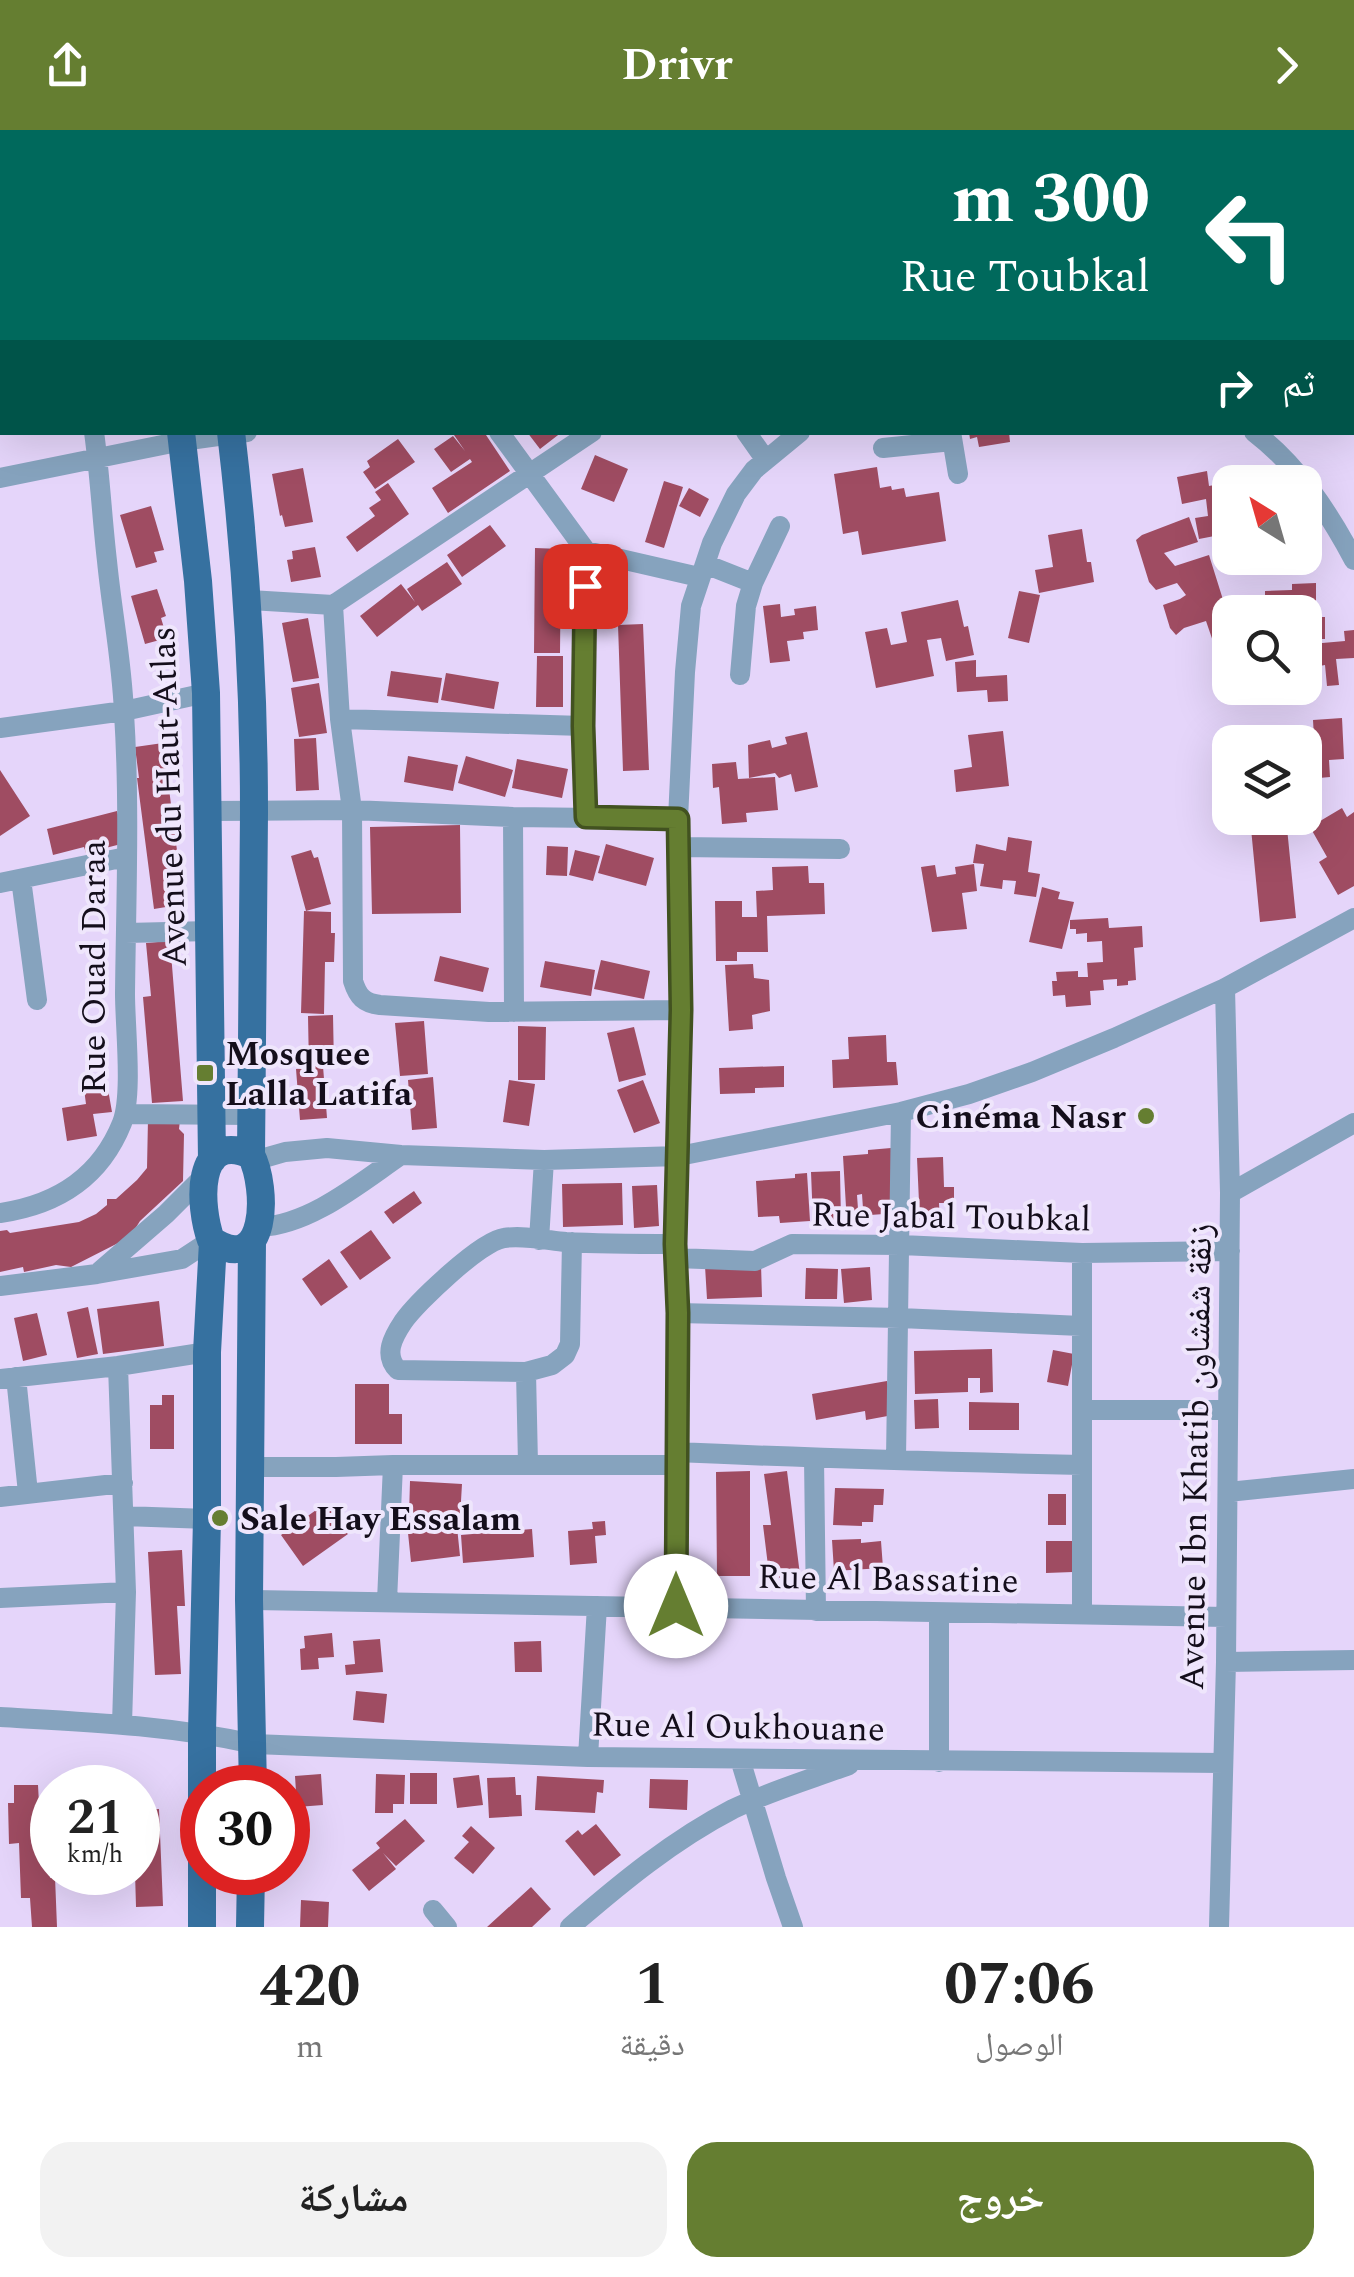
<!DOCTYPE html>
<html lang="ar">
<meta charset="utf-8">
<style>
:root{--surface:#fff;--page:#f2f2f2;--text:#222;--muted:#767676;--accent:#657e31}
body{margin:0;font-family:Spectral,"Noto Naskh Arabic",serif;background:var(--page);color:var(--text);direction:rtl;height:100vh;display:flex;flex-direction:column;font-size:38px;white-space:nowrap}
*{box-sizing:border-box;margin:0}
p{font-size:32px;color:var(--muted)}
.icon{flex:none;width:55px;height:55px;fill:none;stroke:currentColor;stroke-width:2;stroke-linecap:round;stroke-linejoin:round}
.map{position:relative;height:1797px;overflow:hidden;direction:ltr}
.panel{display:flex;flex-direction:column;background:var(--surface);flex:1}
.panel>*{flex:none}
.guide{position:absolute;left:0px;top:0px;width:1355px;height:305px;box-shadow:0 10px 40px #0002;direction:rtl;background:#00695c;color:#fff;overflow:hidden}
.needle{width:65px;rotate:323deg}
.buttons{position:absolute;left:1212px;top:335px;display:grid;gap:20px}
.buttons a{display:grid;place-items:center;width:110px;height:110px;border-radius:20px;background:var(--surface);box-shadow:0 10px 40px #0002;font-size:50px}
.speed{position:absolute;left:30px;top:1635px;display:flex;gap:20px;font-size:50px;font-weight:700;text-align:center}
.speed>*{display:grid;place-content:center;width:130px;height:130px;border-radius:50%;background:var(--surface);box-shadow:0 10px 40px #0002;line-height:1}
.speed small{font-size:25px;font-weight:400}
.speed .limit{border:15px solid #d22;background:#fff;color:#111}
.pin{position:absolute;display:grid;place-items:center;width:85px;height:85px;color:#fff;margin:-42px;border-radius:20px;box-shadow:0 5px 15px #0006}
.me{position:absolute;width:110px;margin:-55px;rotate:0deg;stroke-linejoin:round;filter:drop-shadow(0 0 8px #0008)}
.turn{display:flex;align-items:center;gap:35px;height:210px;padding:0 40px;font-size:45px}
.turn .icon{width:130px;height:130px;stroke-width:2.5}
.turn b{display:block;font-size:70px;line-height:85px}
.then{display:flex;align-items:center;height:95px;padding:0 40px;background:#0003;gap:20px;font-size:38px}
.eta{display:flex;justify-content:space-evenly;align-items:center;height:170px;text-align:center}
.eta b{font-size:60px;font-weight:700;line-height:70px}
.cta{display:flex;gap:20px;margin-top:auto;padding:20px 40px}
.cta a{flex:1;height:115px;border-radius:30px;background:var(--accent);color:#fff;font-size:40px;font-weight:700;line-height:115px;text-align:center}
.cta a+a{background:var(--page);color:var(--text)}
header{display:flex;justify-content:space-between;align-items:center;height:130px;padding:0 40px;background:var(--accent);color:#fff;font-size:45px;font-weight:700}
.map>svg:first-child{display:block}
</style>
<header><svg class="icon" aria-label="forward" viewBox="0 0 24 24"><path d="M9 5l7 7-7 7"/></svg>Drivr<svg class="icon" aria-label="share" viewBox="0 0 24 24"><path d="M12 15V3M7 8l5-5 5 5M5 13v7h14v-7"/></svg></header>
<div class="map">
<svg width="1354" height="1797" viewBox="0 0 1354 1797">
<rect width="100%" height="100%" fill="#e5d5fa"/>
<!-- building -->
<path fill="#9f4c62" d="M458 302H484L510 341 448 383 432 358 472 332 470 329 451 342 434 319 453 306 465 321 454 305Z
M527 302H562L540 319Z
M969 302H1009L1010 312 979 317 977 307 970 309Z
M398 309 415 332 375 359 363 342 370 337 367 331Z
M595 325 628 339 614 372 581 359Z
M877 337 880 358 891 356 892 360 904 358 906 367 939 362 946 411 862 425 858 401 843 404 834 344Z
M303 338 313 392 285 397 282 385 280 386 272 344Z
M1207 341 1209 356 1230 352V377L1226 378 1230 403 1199 409 1195 388 1208 386 1206 369 1182 374 1177 347Z
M664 351 683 357 664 418 645 412Z
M388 353 409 384 357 422 346 407 375 386 369 378 381 370 375 362Z
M689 358 709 369 700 387 679 376Z
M151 376 164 420 154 422 157 432 136 438 120 385Z
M1189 387 1198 412 1164 423 1175 436 1209 425 1230 492V539L1217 523 1206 491 1184 498 1176 505 1170 498 1163 475 1180 469 1186 465 1177 453 1156 460 1149 452 1136 410 1142 405Z
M490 395 506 416 462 447 447 425Z
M1082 399 1087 432H1091L1094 452 1039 463 1035 440 1053 437 1048 405Z
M315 417 321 447 291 452 287 430 293 429 292 421Z
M535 418 561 419 560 523H534Z
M447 432 462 454 422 481 418 475 377 507 360 486 401 454 415 472 407 459Z
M1316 453V487H1325V509H1305V482H1265V461L1292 460V454Z
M157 459 166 486 161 488 167 508 145 514 131 466Z
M1019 461 1040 465 1029 513 1008 508Z
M958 470 964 497 968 496 974 525 946 531 941 508 927 510 934 546 876 558 865 502 887 498 891 515 907 512 901 482Z
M780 474 781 487 795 485 794 479 816 476 818 500 803 502 804 509 787 511 790 531 770 533 763 476Z
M308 488 319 548 293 552 282 493Z
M643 494 649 640 623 641 618 495Z
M1354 500V528L1336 529 1339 555 1327 556 1325 535 1314 537 1311 514 1345 511 1344 501Z
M537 526H563V577H536Z
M976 530V547L1007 545 1008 571 988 572 987 560 957 562 955 532Z
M391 541 442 548 438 573 387 566Z
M446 543 499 552 494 579 441 570Z
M319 553 327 603 299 607 291 558Z
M1342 588 1344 629 1329 630 1330 647 1308 649 1307 626 1315 625 1313 590Z
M1003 601 1009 656 956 662 954 640 972 637 968 605Z
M807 602 818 657 795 662 791 644 779 648 775 643 749 648 748 615 770 610 772 618 787 614 785 607Z
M316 608 319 660 296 661 294 609Z
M163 613 184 774 154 779 137 648H139L135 617Z
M408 626 458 635 453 661 404 652Z
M466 626 513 640 505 667 458 653Z
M517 629 568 639 562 668 512 658Z
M736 632 738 649 775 647 778 680 746 683 747 692 722 694 719 657 713 658 712 634Z
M0 640 30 686 0 706Z
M1342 678 1347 687 1354 682V756L1338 765 1319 732 1327 727 1310 697Z
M117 681 125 713 86 723 84 717 53 725 47 699Z
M1250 688H1286L1296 788 1260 792Z
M460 695 461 783 372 784 370 697Z
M1008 707 1032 711 1028 742 1040 744 1036 767 1014 764 1016 751 1003 750 1002 759 980 756 984 734 973 733 976 714 1006 721Z
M606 714 654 728 646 756 598 743Z
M547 716 568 717 567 746 546 745Z
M311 720 314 728 318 727 331 774 306 781 291 726Z
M575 720 600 726 593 751 569 745Z
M974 734 977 761 962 763 967 799 932 802 921 737 935 735 937 747 956 744 955 737Z
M808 736 809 753H824L825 784 767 786 768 822H737V831H716L715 771H742V787H757L756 761 773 760 772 737Z
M1042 757 1060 762 1058 769 1074 772 1062 819 1029 812Z
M304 781 331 782V803H335L334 832H325L324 884 301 883Z
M1108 788 1109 798 1142 796 1143 817 1134 818 1136 850 1128 851V855L1117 856V849L1103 850 1104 860 1090 861 1091 875 1066 877 1065 865 1053 866 1052 851H1057L1056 842 1078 841V847H1088L1087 833 1103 832 1102 811 1087 812V803L1076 804V799H1070V790Z
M170 811 183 971 152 973 143 867 151 866 146 813Z
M440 826 489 838 483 862 434 851Z
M601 830 650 841 644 869 594 859Z
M545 831 595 840 591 866 540 857Z
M753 834 754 848 769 850 770 881 752 885 753 899 729 901 725 835Z
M333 885 334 936H323L327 988 300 990 296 939 309 938 308 886Z
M424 891 428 944 400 946 395 893Z
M518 896 546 897 545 950H518Z
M634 897 646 945 619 952 607 903Z
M886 905 887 932H896L898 955 833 958 832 930 849 929 848 907Z
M784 936V957L755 958V963L720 964 719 938Z
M433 947 437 998 412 1000 408 950Z
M106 948 112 982 93 984 97 1006 67 1011 62 978 86 974 83 952Z
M509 950 535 954 529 996 503 992Z
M643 950 660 993 634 1003 617 960Z
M148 989 180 990 179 999 184 1004 183 1051 140 1091 130 1107 71 1137 56 1135 24 1142 23 1137 0 1142V1101L7 1100 10 1103 79 1092 96 1084 107 1075V1069H116L137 1050 147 1038Z
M891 1018 895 1071 883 1072 884 1084 870 1085 871 1093H864L862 1064 857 1065 859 1093 847 1094 843 1026 868 1024V1020Z
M943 1027 944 1057H954V1073H939L940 1093 920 1094 917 1028Z
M840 1041 841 1091 813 1092 811 1042Z
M807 1043 810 1091 780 1093 779 1086 758 1087 756 1051 795 1048V1044Z
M622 1053 623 1095 563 1097 562 1054Z
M657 1055 659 1096 634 1098 632 1056Z
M414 1061 422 1073 393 1094 384 1082Z
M371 1100 391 1128 360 1150 340 1122Z
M329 1129 348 1157 321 1176 302 1149Z
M761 1134 762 1167 707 1169 705 1136Z
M870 1137 872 1170 844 1173 841 1139Z
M806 1138 838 1139 837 1169H805Z
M159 1171 164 1216 103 1224 97 1179Z
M88 1177 98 1224 77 1228 67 1182Z
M37 1183 47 1225 23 1231 14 1188Z
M992 1219 993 1262 980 1263V1248H968V1262L915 1264 914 1221Z
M1053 1220 1074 1224 1068 1256 1047 1252Z
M887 1251 893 1285 866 1290 865 1281 816 1290 812 1264Z
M355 1254H389V1284H402V1314H355Z
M162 1265H174V1319H150V1275H162Z
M938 1269 939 1298 915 1299 914 1270Z
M969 1272 1019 1273V1300H969Z
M750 1341V1446H717L716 1342Z
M787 1341 800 1445 779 1448V1443L769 1444 763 1395H771L764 1344Z
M410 1351 462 1354 460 1388 409 1387Z
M835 1358 884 1359 883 1375H874L873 1392H862V1396L833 1395Z
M1048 1364H1066V1395H1048Z
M326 1373 348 1404 303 1436 281 1405Z
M605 1391 606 1405 595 1406 597 1433 570 1435 568 1401 593 1399 592 1392Z
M457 1397 460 1426 411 1432 408 1403Z
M532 1399 534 1427 463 1433 461 1405Z
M861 1409V1413L881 1411 883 1438 834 1441 832 1410Z
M1046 1411H1073V1442L1046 1443Z
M182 1420 185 1476H177L181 1544 155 1545 148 1422Z
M332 1503 334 1527 318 1528 319 1539 301 1540 300 1519 305 1518 304 1506Z
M380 1509 383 1542 346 1545 345 1535 355 1534 353 1511Z
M541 1511 542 1542H515L514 1512Z
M356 1561 387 1564 384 1593 353 1590Z
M410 1643H437V1674H410Z
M321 1644 323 1675 297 1677 295 1646Z
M376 1644 405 1645 404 1674H393V1683H375Z
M479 1645 483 1675 457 1678 453 1648Z
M537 1646 604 1650 603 1663 597 1662 595 1683 535 1680Z
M515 1647 516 1665H521L522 1686 489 1688 487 1648Z
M650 1649 688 1650 687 1680 649 1678Z
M14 1655H38L40 1692H47L50 1748 55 1747 57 1797H32L30 1768H21L19 1713 9 1714 8 1673H14Z
M159 1679 163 1776 136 1777 135 1742H138V1680Z
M405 1689 425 1711 396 1736 383 1723 396 1739 369 1761 352 1740 380 1718 376 1713Z
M596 1694 621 1725 594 1746 565 1711 578 1700 582 1705Z
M471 1696 495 1718 473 1744 454 1728 469 1712 462 1706Z
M531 1757 551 1779 532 1797H487Z
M301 1770 329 1772 328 1797H300Z"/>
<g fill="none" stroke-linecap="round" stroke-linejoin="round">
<!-- minor -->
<path stroke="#86a3be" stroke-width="20" d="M36 0 37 2
M253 0V2
M343 0V2
M785 0 786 2
M481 2 492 1
M992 2V0
M1227 2 1231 0
M0 28H2
M1352 107 1354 110
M0 122H2
M0 250H2
M499 302 586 421 699 447
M746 302 765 329
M951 302 958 344
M1254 302C1298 336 1328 381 1354 430
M883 318 952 311
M0 348 182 311 247 302
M705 434 753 453
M248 470 333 475 592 302
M333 475 340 589 352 680 353 851C358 867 364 873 380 875L489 882 681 880
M740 545 746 476 753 453 780 396
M340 589 583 596
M0 598 124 581 206 563
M208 681 352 680 513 687 678 689
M513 687 514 882
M585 687 583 596 586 421
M679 717 840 719
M21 749 37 870
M0 753 126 727
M126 803 210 801
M125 984 251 985
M254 1031 285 1022 327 1018 401 1025 544 1030 679 1026 901 982 969 964 1032 942 1114 908 1225 858 1354 788
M1230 1063 1354 993
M0 1083C56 1075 100 1048 122 993 133 965 125 897 125 864 126 771 130 676 124 583 122 532 112 482 107 431 102 388 100 345 94 302
M260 1097C310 1095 360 1053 401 1025
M539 1110 544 1030
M572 1112 570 1214 565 1225 552 1235 526 1242 398 1240C383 1225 393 1207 403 1192 417 1172 481 1111 504 1108 523 1105 546 1110 566 1112 602 1114 639 1114 675 1114
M676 1128 755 1131 792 1114 901 1115 1082 1123 1230 1121
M100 1141 166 1084 205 1045
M0 1156 97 1144 182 1129 211 1110
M678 1183 900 1188 1081 1196
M118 1236 126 1462 122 1594
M526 1242 528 1334
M16 1247 28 1363
M0 1249 118 1236 207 1222
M1083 1280H1227
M675 1322C811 1328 947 1332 1082 1335
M814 1328 816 1481
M896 1329 901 982
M250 1337H336L393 1335H675
M1228 1362 1354 1349
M0 1367 123 1353
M124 1386 207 1389
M0 1468 126 1462
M249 1470 1226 1487
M387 1471 393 1335
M676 1476 678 1183 675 1114 681 880 678 689 685 542 691 476 712 413 736 364 754 340 800 302
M939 1483V1632
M1082 1483V1123
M1226 1532 1354 1530
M0 1587C87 1592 168 1595 254 1614L588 1627 1222 1633
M588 1627 597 1476
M740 1629 776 1748 793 1797
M433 1780 447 1797
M570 1797C621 1753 673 1710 733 1679 770 1661 811 1649 849 1635
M1219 1797 1226 1532 1230 1063 1225 858"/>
<!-- major -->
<path stroke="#3671a0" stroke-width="28" d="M125 0V2
M172 0 173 2
M181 302 198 451 206 563 212 1030
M231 302C246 429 254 555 254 682 254 797 251 911 251 1025 268 1058 268 1148 211 1110 199 1077 194 1000 251 1025
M252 1111 249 1470 253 1658
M202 1797V1602L207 1389V1222L213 1112
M250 1797 251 1742"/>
</g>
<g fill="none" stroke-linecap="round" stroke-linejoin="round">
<!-- route casing -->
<g stroke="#425220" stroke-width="25">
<path id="route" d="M585 456 583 596 586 687 678 689 681 880 675 1114 678 1183 676 1476"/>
</g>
<!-- route -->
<use href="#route" stroke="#657e31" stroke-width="18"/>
</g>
<!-- markers -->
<g fill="#657e31" stroke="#efe6fc" stroke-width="4">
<rect x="195" y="933" width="20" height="20" rx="5"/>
<circle cx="1146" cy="986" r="10"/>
<circle cx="220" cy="1388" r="10"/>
</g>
<g text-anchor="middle" stroke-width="8" stroke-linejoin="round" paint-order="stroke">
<!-- street labels -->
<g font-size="35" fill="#140e1b" stroke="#efe6fc">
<text transform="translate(168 667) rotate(-92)" y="12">Avenue du Haut-Atlas</text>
<text transform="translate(93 837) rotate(-90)" y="12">Rue Ouad Daraa</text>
<text transform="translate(951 1086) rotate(1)" y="12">Rue Jabal Toubkal</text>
<text transform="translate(1195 1327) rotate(-89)" y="12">Avenue Ibn Khatib زنقة شفشاون</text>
<text transform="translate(888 1448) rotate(1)" y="12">Rue Al Bassatine</text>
<text transform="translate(738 1596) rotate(1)" y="12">Rue Al Oukhouane</text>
</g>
<!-- poi labels -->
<g font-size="35" font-weight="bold" fill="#140e1b" stroke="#efe6fc" text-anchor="start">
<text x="225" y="935">Mosquee<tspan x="225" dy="40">Lalla Latifa</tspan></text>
<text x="1126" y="998" text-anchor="end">Cinéma Nasr</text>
<text x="240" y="1400">Sale Hay Essalam</text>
</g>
</g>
</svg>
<div class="buttons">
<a><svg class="needle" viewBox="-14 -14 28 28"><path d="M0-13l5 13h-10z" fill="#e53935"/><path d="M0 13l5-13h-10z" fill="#767676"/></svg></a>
<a><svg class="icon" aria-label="search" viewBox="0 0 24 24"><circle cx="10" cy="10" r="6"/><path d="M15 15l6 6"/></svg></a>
<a><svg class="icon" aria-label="layers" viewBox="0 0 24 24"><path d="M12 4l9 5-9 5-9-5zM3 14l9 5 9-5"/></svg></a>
</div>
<div class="speed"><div>21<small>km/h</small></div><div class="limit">30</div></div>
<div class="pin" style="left:585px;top:456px;background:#d93025"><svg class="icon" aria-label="arrive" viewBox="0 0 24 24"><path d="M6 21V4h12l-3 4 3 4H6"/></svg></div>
<svg class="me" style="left:676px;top:1476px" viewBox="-20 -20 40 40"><circle r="19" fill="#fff"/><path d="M0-13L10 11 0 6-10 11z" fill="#657e31"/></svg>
<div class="guide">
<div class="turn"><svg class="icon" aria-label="left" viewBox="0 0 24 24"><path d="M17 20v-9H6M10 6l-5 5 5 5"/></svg><div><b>300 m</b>Rue Toubkal</div></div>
<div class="then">ثم<svg class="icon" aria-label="right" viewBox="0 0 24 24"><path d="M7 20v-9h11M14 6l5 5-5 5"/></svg></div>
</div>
</div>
<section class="panel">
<div class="eta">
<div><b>07:06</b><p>الوصول</p></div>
<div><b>1</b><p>دقيقة</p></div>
<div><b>420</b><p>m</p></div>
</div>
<div class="cta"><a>خروج</a><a>مشاركة</a></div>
</section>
